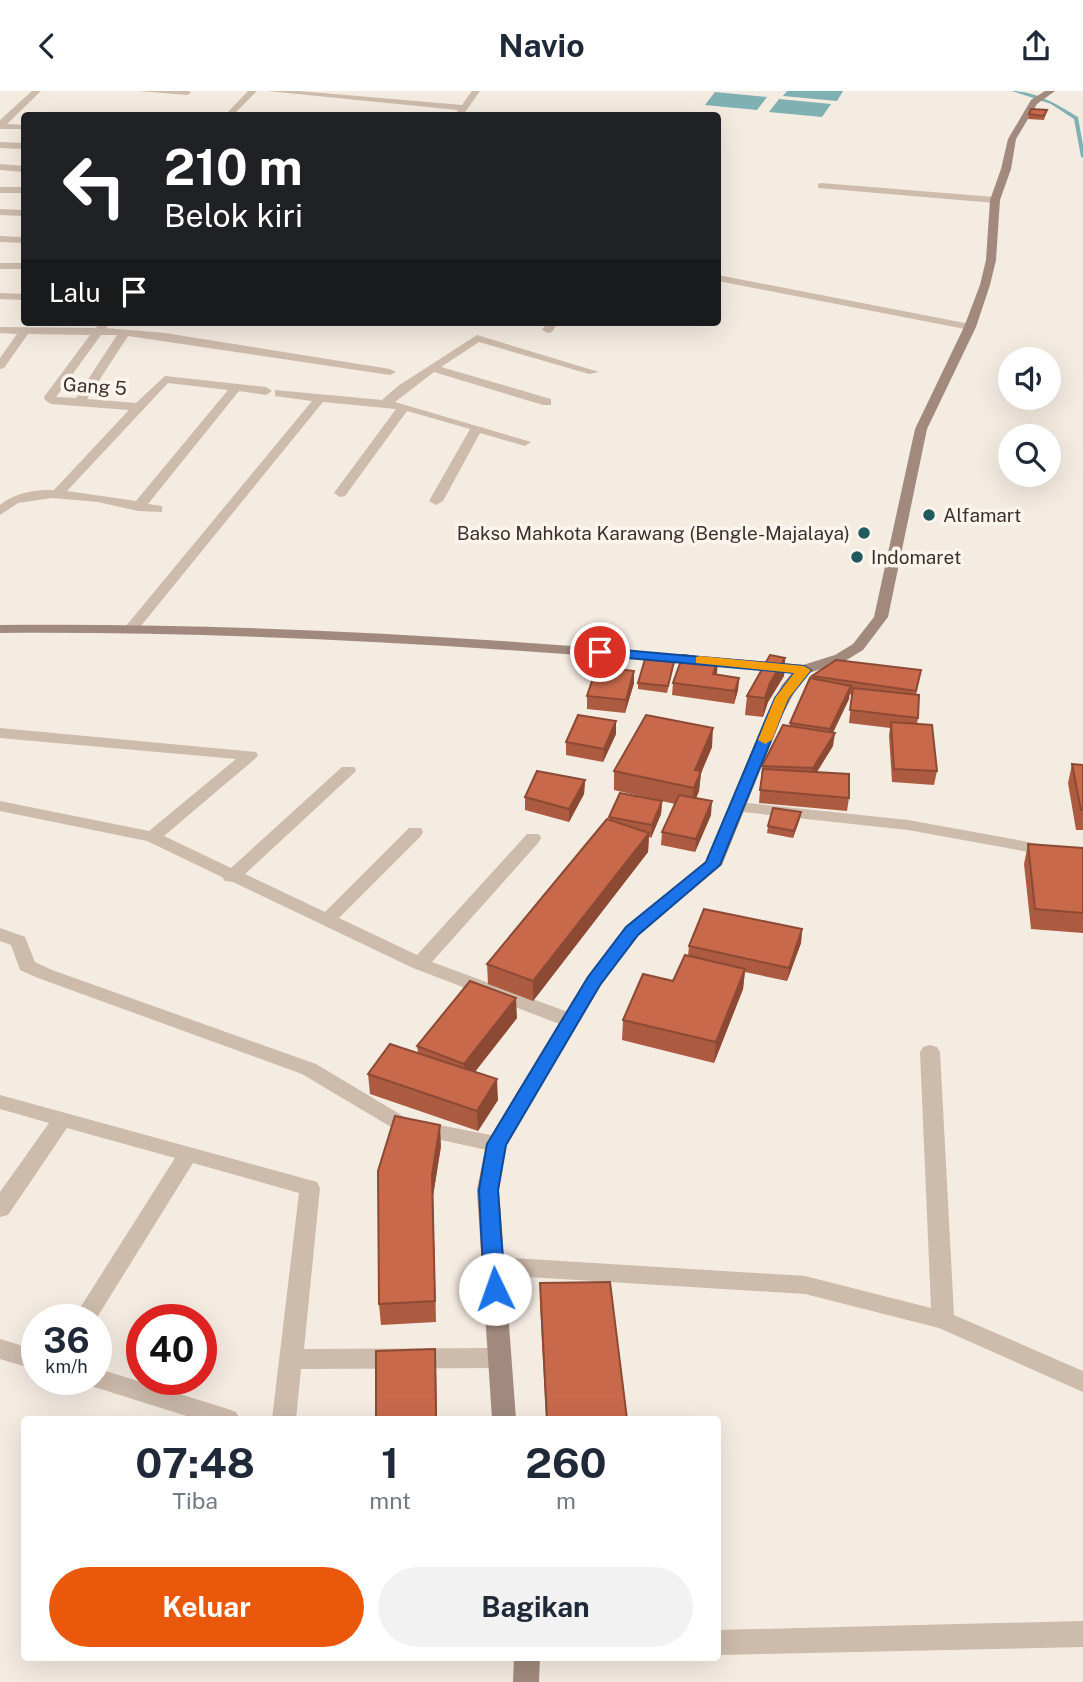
<!DOCTYPE html>
<html lang="id">
<style>
:root{--surface:#fff;--page:#f2f2f3;--text:#1f2937;--muted:#747a83;--accent:#ea580c}
body{margin:0;font-family:"Public Sans",sans-serif;background:var(--page);color:var(--text);height:100vh;display:flex;flex-direction:column;font-size:26px;white-space:nowrap}
*{box-sizing:border-box;margin:0}
p{font-size:23px;color:var(--muted)}
.icon{flex:none;width:38px;height:38px;fill:none;stroke:currentColor;stroke-width:2;stroke-linecap:round;stroke-linejoin:round}
.map{position:relative;flex:1;overflow:hidden}
.sheet{position:absolute;left:21px;top:1325px;width:700px;height:245px;display:flex;flex-direction:column;background:var(--surface);border-radius:7px;box-shadow:0 7px 28px #0002}
.sheet>*{flex:none}
.guide{position:absolute;left:21px;top:21px;width:700px;height:214px;border-radius:7px;box-shadow:0 7px 28px #0002;background:#202124;color:#fff;overflow:hidden}
.fabs{position:absolute;left:998px;top:256px;display:grid;gap:14px}
.fabs a{display:grid;place-items:center;width:63px;height:63px;border-radius:50%;background:var(--surface);box-shadow:0 7px 28px #0002;font-size:35px}
.speed{position:absolute;left:21px;top:1213px;display:flex;gap:14px;font-size:35px;font-weight:700;text-align:center}
.speed>*{display:grid;place-content:center;width:91px;height:91px;border-radius:50%;background:var(--surface);box-shadow:0 7px 28px #0002;line-height:1}
.speed small{font-size:18px;font-weight:400}
.speed .limit{border:10px solid #d22;background:#fff;color:#111}
.pin{position:absolute;display:grid;place-items:center;width:60px;height:60px;color:#fff;margin:-30px;border:4px solid #fff;border-radius:50%;box-shadow:0 2px 7px #0007}
.me{position:absolute;width:77px;margin:-38px;rotate:357deg;stroke-linejoin:round;filter:drop-shadow(0 0 5px #0008)}
.turn{display:flex;align-items:center;gap:24px;height:147px;padding:0 28px;font-size:32px}
.turn .icon{width:91px;height:91px;stroke-width:2.5}
.turn b{display:block;font-size:49px;line-height:60px}
.then{display:flex;align-items:center;height:66px;padding:0 28px;background:#0003;gap:14px;font-size:26px}
.eta{display:flex;justify-content:space-evenly;align-items:center;height:119px;text-align:center}
.eta b{font-size:42px;font-weight:700;line-height:49px}
.button{display:flex;gap:14px;margin-top:auto;padding:14px 28px}
.button a{flex:1;height:80px;border-radius:42px;background:var(--accent);color:#fff;font-size:28px;font-weight:700;line-height:80px;text-align:center}
.button a+a{background:var(--page);color:var(--text)}
header{display:flex;justify-content:space-between;align-items:center;height:91px;padding:0 28px;background:var(--surface);font-size:32px;font-weight:700}
.map>svg:first-child{display:block}
</style>
<header><svg class="icon" aria-label="back" viewBox="0 0 24 24"><path d="M15 5l-7 7 7 7"/></svg>Navio<svg class="icon" aria-label="share" viewBox="0 0 24 24"><path d="M12 15V3M7 8l5-5 5 5M5 13v7h14v-7"/></svg></header>
<div class="map">
<svg width="1083" height="1591" viewBox="0 0 1083 1591">
<rect width="100%" height="100%" fill="#f4ebe1"/>
<!-- water -->
<path fill="#7fb0b2" d="M787 0H843L837 10 783 5Z
M715 1 767 6 757 19 705 14Z
M779 8 831 13 822 26 769 21Z"/>
<g fill="none" stroke-linecap="round" stroke-linejoin="round">
<!-- stream -->
<path fill="#7fb0b2" fill-rule="evenodd" d="M1012 0C1035 0 1059 14 1078 26L1083 54V67L1081 66 1074 28 1051 13Z"/>
<!-- street -->
<path fill="#cdbbac" fill-rule="evenodd" d="M32 0H41L7 33 24 34V38H0V29Z
M139 0H189L191 2 187 4Z
M248 0H257L233 24H225Z
M267 0H299L462 14 472 0H480L463 24H455L458 19Z
M0 51 24 52V58L0 57Z
M0 73 24 75V81L0 79Z
M821 92 995 106 1000 109 995 112 818 97V93Z
M0 96H24V102H0Z
M0 118 24 119V125L0 124Z
M0 145 24 146V152L0 151Z
M0 172H24V178H0Z
M718 184 970 233 976 236 970 239 718 190Z
M0 202 24 203V209L0 208Z
M548 231H558L552 241 548 242 542 239Z
M102 232 108 235 106 237 165 242 390 278 396 281 390 284 128 245 87 308 136 312 165 285 266 296 272 300 266 304 239 300 148 413 162 415V421L138 420 98 411 52 407 18 412 0 424V414C16 401 35 399 54 399L129 319 51 313 45 309 44 306 90 244 28 243 4 277 0 278V267L17 243 0 242V236L95 237ZM101 244H117L76 307 56 306ZM168 292 228 299 136 410 67 400Z
M477 244 599 281 589 283 479 251 441 276 551 308V314H543L434 281 395 311 531 351 525 355 480 342 443 410 436 414 429 410 470 338 407 320 345 405 340 406 334 402 396 318 323 311 136 541H126L124 538 126 535 312 310 275 305V299L382 309 398 295Z
M0 637 256 661 258 664 256 667 164 745 231 777 342 676H354L356 679 354 682 245 783 325 821 409 737H421L423 741 421 745 339 827 417 864 527 743H539L541 747 539 751 432 871 576 924 579 929 576 934H562L413 877 233 791 225 790 222 786 147 750 0 720V710L149 740 236 668 0 647Z
M739 711 908 729 1083 761V771L908 739 733 720 731 716Z
M0 837 25 846 35 871 52 879 316 973 408 1028 496 1045 503 1048 506 1053 503 1058 496 1061 396 1039 302 983 38 887 20 879 11 854 0 850Z
M930 954 937 956 940 961 954 1224 1083 1280V1301L939 1237 805 1203 494 1184 486 1181 483 1175 486 1169 494 1166 805 1185 931 1217 920 961 923 956Z
M0 1004 317 1091 320 1097 304 1258 498 1257 506 1260 509 1267 506 1274 498 1277 301 1278 296 1328H272L299 1102 193 1072 96 1228H73L175 1067 67 1037 8 1124 0 1126V1101L49 1032 0 1018Z
M0 1248 37 1259V1279L0 1268Z
M96 1277 228 1318 236 1321 240 1328H196L88 1294 85 1288H96Z
M1083 1530V1556L718 1564V1539Z"/>
<!-- secondary -->
<path fill="#a18a7d" fill-rule="evenodd" d="M1045 0H1055L1037 13 1016 48 1011 78 1000 109 996 169 990 194 976 236 927 338 888 526 863 559 845 570 809 582 797 596 782 625 722 774 638 844 601 894 506 1054 499 1099 516 1328H492L477 1099 486 1053 587 886 626 836 706 771 766 625 782 594 792 582C529 558 265 540 0 542V534C269 531 535 550 803 574L835 564 853 553 874 526 915 338 964 236 980 194 986 169 990 109 1001 78 1008 48 1031 9Z
M514 1566H540L539 1591H513Z"/>
</g>
<!-- wall -->
<path fill="#ac5a40" d="M1047 19 1044 29 1028 28 1029 23Z
M785 567 784 585 768 611 763 626 745 624 747 605Z
M673 577 667 602 638 598V592Z
M921 579 916 604 918 627 917 633 937 680 934 694 892 691 889 644 890 637 849 632 852 604 849 603V608L833 642V655L817 681 849 707 847 720 759 712 762 675 790 635V632L812 585Z
M717 582V583L739 587 738 599 734 613 672 604 673 592Z
M634 592 625 622 587 618V605Z
M616 643 603 671 566 664V651Z
M712 656 701 682 699 700 696 707 711 724 695 761 661 754 662 741 675 713 662 710 661 723 651 747 649 746 648 761 533 910 488 893 487 873 609 729V726L657 709 614 699V680Z
M1072 673 1083 674V739H1076L1068 692Z
M585 689 584 703 569 731 525 719V706Z
M801 721 800 727 793 747 767 742 768 735Z
M1028 753 1083 757V842L1031 838 1024 773Z
M802 838 801 852 787 890 745 881 743 898 714 972 622 949 623 929 673 890 688 865 689 855Z
M517 927 475 981 498 1009 478 1040 370 1003 368 983 418 962 417 955Z
M441 1055 433 1105 436 1231 381 1234 379 1213Z
M540 1192 627 1328H546L540 1212Z"/>
<!-- shaded-wall -->
<path fill="#8c4a34" d="M785 567 784 585 768 611 763 626 765 607 770 592Z
M718 569 717 582 713 596V583Z
M634 580V592L625 622 626 609Z
M739 587 738 599 734 613 735 600Z
M851 595 849 608 828 651 830 638Z
M616 630V643L603 671 604 658Z
M713 637 712 656 701 682 699 700 692 717 695 679Z
M835 642 833 655 811 690 813 677Z
M585 689 584 703 569 731V718Z
M662 710 661 723 651 747 652 734Z
M712 710 711 724 695 761 696 748Z
M801 721 800 727 793 747 794 740Z
M649 742 648 761 533 910V890Z
M802 838 801 852 787 890 789 877Z
M745 878 743 898 714 972 716 951Z
M516 907 517 927 465 993 464 973Z
M497 988 498 1009 478 1040 477 1020Z
M440 1034 441 1055 433 1105 436 1231 432 1084Z
M435 1258 436 1278 437 1328H436Z"/>
<!-- building -->
<path fill="#c8694b" stroke="#8c4a34" stroke-width="2" d="M1031 18 1047 19 1044 25 1029 23Z
M683 564 718 569 713 583 739 587 735 600 673 592Z
M770 564 785 567 770 592 765 607 747 605Z
M645 568 674 571 668 595 638 592Z
M836 569 921 579 916 600 812 585Z
M597 575 634 580 626 609 587 605Z
M810 587 851 595 830 638 790 632Z
M853 597 919 604 918 627 850 619Z
M578 624 616 630 604 658 566 651Z
M646 624 713 637 695 679 701 680 694 697 614 680Z
M891 631 932 634 937 680 894 678Z
M783 634 835 642 813 677 762 675Z
M1072 673 1083 674V719H1081Z
M763 678 849 683V707L760 699Z
M537 680 585 689 569 718 525 706Z
M620 702 662 710 652 734 609 726Z
M679 704 712 710 696 748 662 741Z
M773 717 801 721 794 740 768 735Z
M607 728 649 742 533 890 487 873Z
M1028 753 1083 757V822L1035 818Z
M704 818 802 838 789 877 689 855Z
M685 864 745 878 716 951 623 929 643 883 673 890Z
M470 890 516 907 464 973 417 955Z
M390 953 497 988 477 1020 368 983Z
M395 1025 440 1034 432 1084 435 1210 379 1213 378 1080Z
M610 1191 627 1328H547L540 1192Z
M435 1258 436 1328H376V1260Z"/>
<!-- route -->
<path fill="#1a73e8" stroke="#114b97" stroke-width="2" d="M600 557 804 575 811 579 788 608 720 774 638 844 600 894 506 1054 498 1099 505 1198 502 1204 495 1206 487 1204 484 1198 479 1099 487 1053 588 886 626 836 706 771 775 607 794 582 595 564V558Z"/>
<!-- slow -->
<path fill="#f59e0b" d="M700 565 804 575 811 579 788 608 772 649 765 653 758 649 775 607 794 582 696 572V566Z"/>
<!-- markers -->
<g fill="#1f5a5e" stroke="#fbf5ee" stroke-width="2.5">
<circle cx="929" cy="424" r="7"/>
<circle cx="864" cy="442" r="7"/>
<circle cx="857" cy="466" r="7"/>
</g>
<g text-anchor="middle" stroke-width="7" stroke-linejoin="round" paint-order="stroke">
<!-- far-street labels -->
<g font-size="19" fill="#3b302b" stroke="#fbf5ee">
<text transform="translate(95 295) rotate(4)" y="7">Gang 5</text>
</g>
<!-- far-poi labels -->
<g font-size="19" fill="#3b302b" stroke="#fbf5ee" text-anchor="start">
<text x="943" y="431">Alfamart</text>
<text x="850" y="449" text-anchor="end">Bakso Mahkota Karawang (Bengle-Majalaya)</text>
<text x="871" y="473">Indomaret</text>
</g>
</g>
</svg>
<div class="fabs">
<a><svg class="icon" aria-label="sound" viewBox="0 0 24 24"><path d="M4 9h4l5-4v14l-5-4H4zM17 9q2 3 0 6"/></svg></a>
<a><svg class="icon" aria-label="search" viewBox="0 0 24 24"><circle cx="10" cy="10" r="6"/><path d="M15 15l6 6"/></svg></a>
</div>
<div class="speed"><div>36<small>km/h</small></div><div class="limit">40</div></div>
<div class="pin" style="left:600px;top:561px;background:#d93025"><svg class="icon" aria-label="arrive" viewBox="0 0 24 24"><path d="M6 21V4h12l-3 4 3 4H6"/></svg></div>
<svg class="me" style="left:495px;top:1198px" viewBox="-20 -20 40 40"><circle r="19" fill="#fff"/><path d="M0-13L10 11 0 6-10 11z" fill="#1a73e8"/></svg>
<div class="guide">
<div class="turn"><svg class="icon" aria-label="left" viewBox="0 0 24 24"><path d="M17 20v-9H6M10 6l-5 5 5 5"/></svg><div><b>210 m</b>Belok kiri</div></div>
<div class="then">Lalu<svg class="icon" aria-label="arrive" viewBox="0 0 24 24"><path d="M6 21V4h12l-3 4 3 4H6"/></svg></div>
</div>
<section class="sheet">
<div class="eta">
<div><b>07:48</b><p>Tiba</p></div>
<div><b>1</b><p>mnt</p></div>
<div><b>260</b><p>m</p></div>
</div>
<div class="button"><a>Keluar</a><a>Bagikan</a></div>
</section>
</div>
